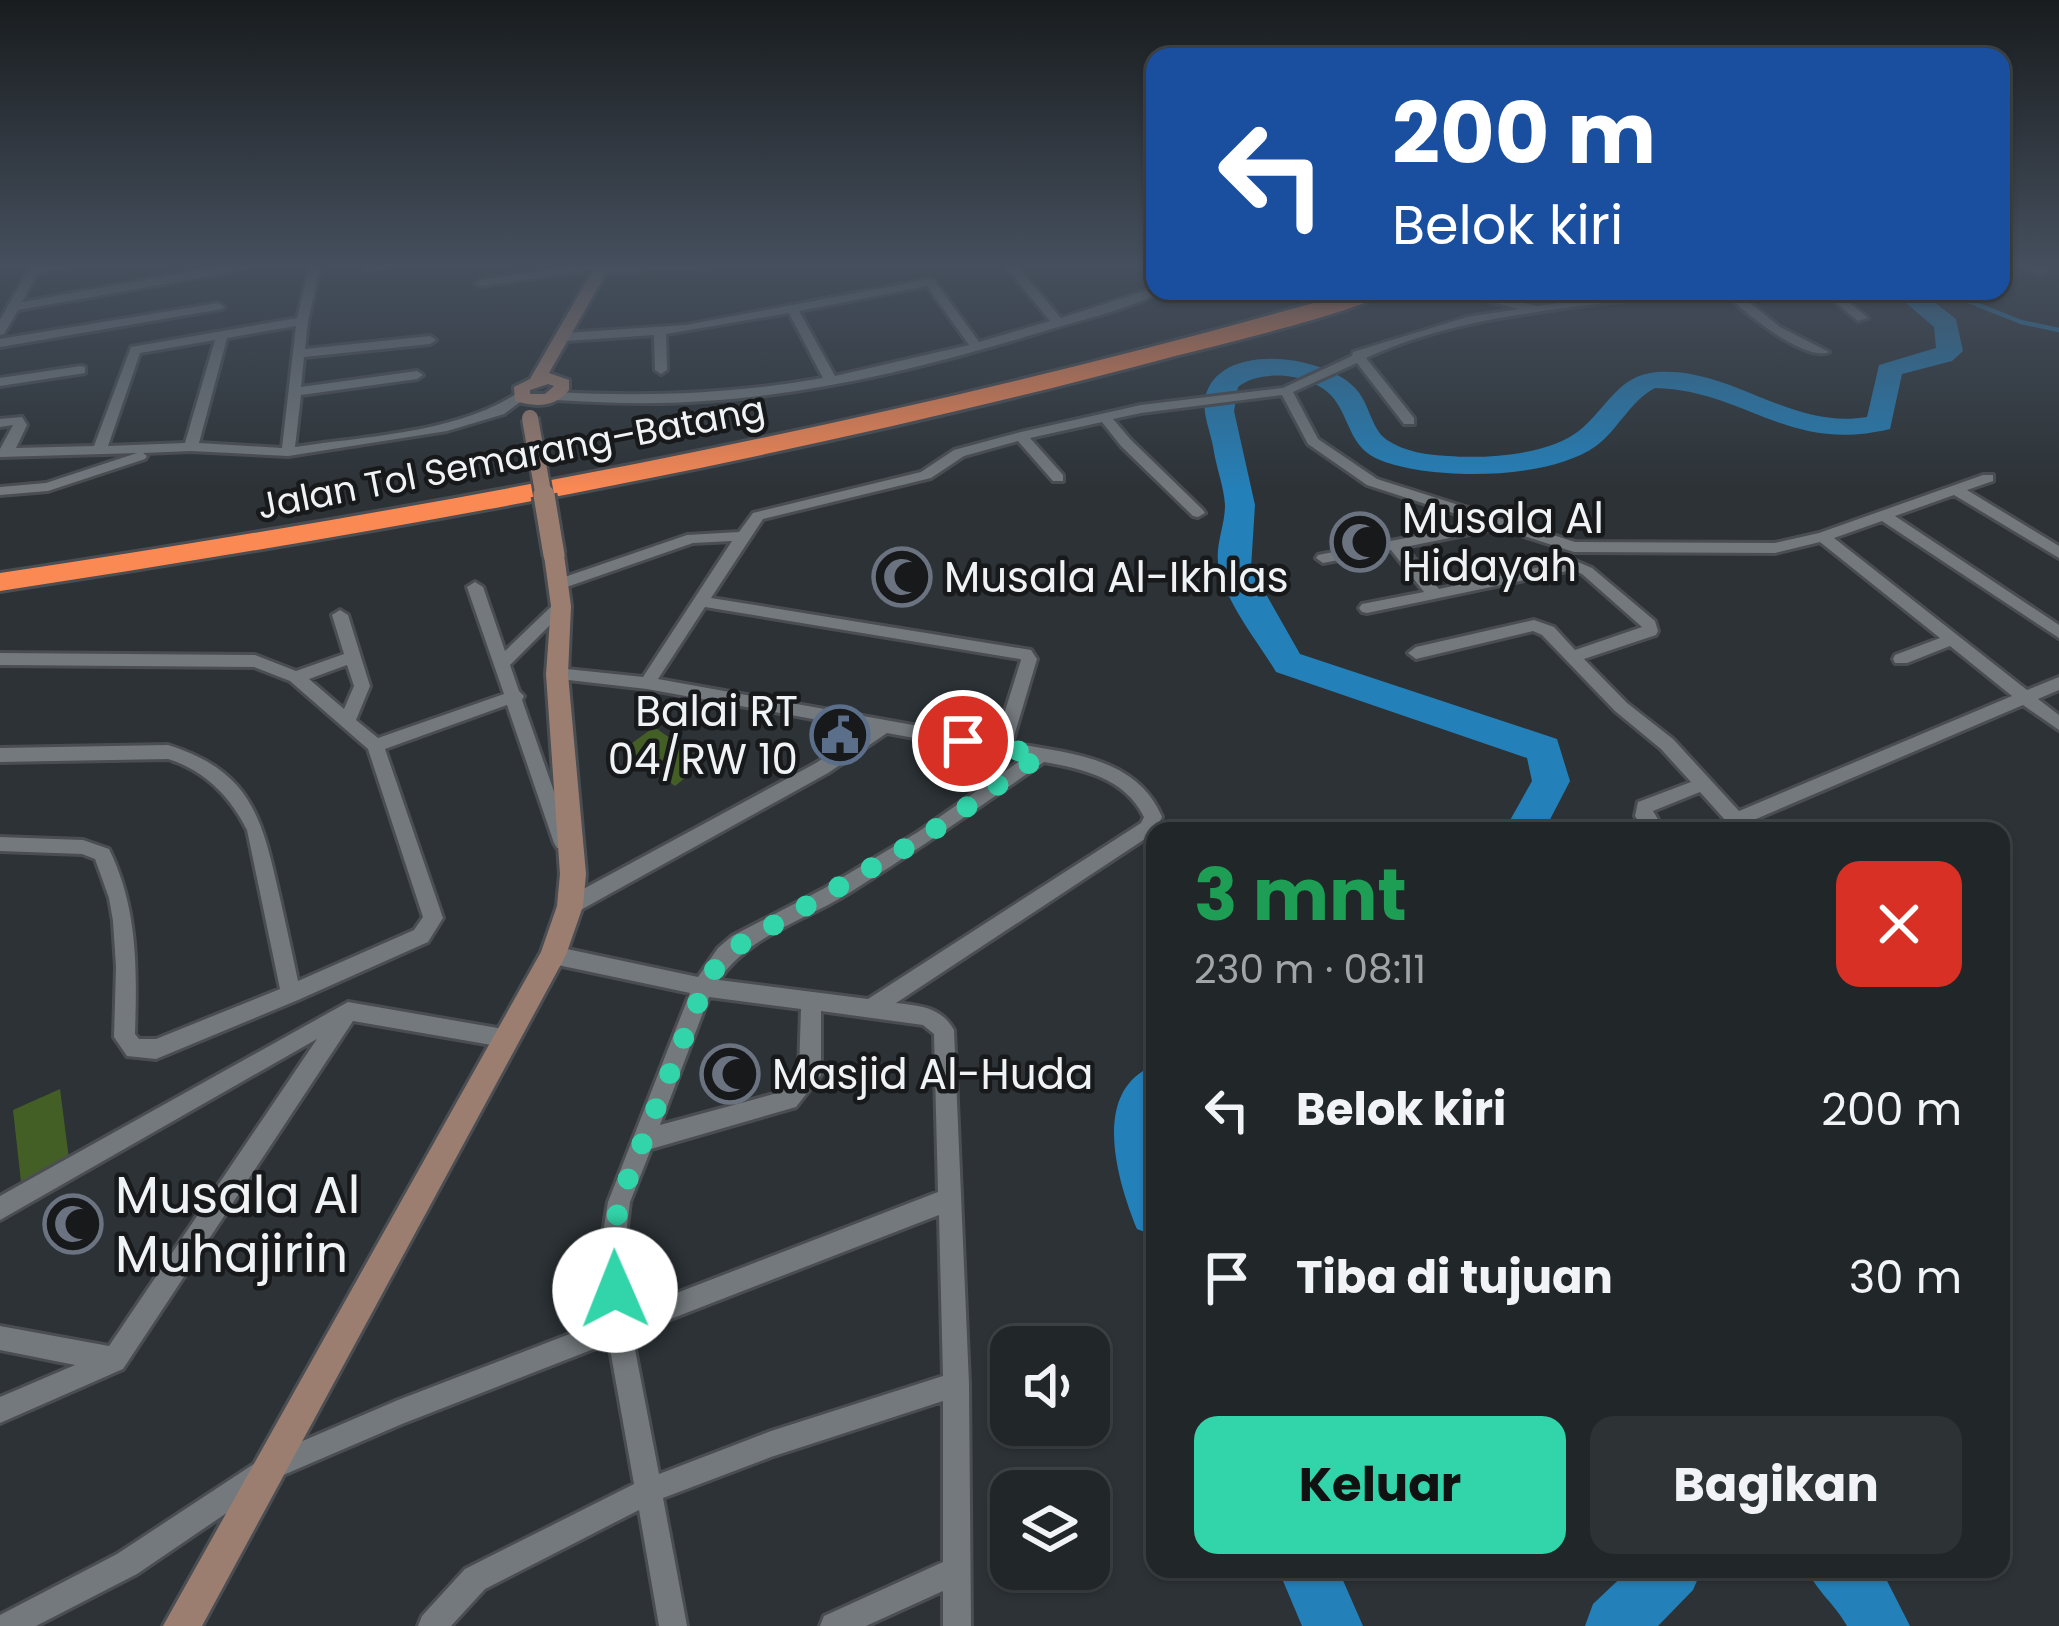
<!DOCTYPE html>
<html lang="id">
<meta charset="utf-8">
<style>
:root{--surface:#212628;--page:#2d3234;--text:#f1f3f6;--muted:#a2a5a8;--line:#3e4345;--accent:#32d4a9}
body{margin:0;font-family:Poppins,sans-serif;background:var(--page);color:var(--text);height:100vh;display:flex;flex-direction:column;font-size:45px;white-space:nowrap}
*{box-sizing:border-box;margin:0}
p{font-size:39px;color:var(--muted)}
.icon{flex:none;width:66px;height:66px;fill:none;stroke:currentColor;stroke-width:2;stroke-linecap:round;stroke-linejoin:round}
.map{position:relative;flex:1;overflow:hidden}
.drawer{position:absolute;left:1146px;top:822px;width:864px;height:756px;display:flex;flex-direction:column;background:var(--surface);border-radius:24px;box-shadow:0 3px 9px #0004,0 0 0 3px var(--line)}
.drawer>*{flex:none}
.top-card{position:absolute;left:1146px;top:48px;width:864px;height:252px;border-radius:24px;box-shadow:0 3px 9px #0004,0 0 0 3px var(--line);background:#1a4fa0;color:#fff;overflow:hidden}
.tools{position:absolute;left:990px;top:1326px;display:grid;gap:24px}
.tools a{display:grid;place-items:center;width:120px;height:120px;border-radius:24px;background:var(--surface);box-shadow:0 3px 9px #0004,0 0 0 3px var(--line);font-size:60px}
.pin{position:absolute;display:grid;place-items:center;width:102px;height:102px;color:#fff;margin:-51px;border:6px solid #fff;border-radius:50%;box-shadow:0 3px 12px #0007}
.me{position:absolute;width:132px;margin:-66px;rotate:359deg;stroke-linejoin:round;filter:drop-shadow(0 0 9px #0008)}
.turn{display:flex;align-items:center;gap:42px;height:252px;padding:0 48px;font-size:54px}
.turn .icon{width:156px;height:156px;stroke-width:2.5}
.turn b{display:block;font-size:84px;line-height:102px}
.round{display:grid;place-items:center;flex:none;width:126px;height:126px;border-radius:24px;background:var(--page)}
.headline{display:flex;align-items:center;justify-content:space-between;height:204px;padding:0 48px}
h1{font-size:72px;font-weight:700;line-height:90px;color:#1e9e55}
.button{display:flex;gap:24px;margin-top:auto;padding:24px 48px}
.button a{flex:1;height:138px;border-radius:24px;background:var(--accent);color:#111;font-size:48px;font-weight:700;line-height:138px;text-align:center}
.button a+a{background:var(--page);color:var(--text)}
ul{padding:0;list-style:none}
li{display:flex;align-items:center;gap:36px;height:168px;padding:0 48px}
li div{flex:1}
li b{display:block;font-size:45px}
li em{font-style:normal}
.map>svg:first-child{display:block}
</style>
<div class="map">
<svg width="2059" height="1626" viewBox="0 0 2059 1626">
<rect width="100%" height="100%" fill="#2c3236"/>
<!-- green -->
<path fill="#445f25" d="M654 727 705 762 675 786 624 749Z
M60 1089 69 1159 21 1182 13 1110Z"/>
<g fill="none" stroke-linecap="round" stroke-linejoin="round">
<!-- stream -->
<path stroke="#2480b9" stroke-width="4.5" d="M1943 291 2021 322 2059 330"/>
<!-- river -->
<path fill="#2480b9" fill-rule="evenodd" d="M1892 291H1920L1956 319 1963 351 1952 361 1902 374 1890 429C1788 454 1745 390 1655 388 1629 402 1619 429 1596 446 1549 480 1433 481 1380 460 1352 449 1351 425 1337 403 1319 374 1263 367 1238 387L1234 411 1255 505 1251 568 1300 654 1557 739 1570 781 1544 831H1504L1532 781 1527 758 1276 672C1257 640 1227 605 1219 568 1214 547 1225 527 1225 505 1224 487 1217 470 1214 452 1212 435 1202 415 1205 398 1218 340 1323 355 1354 387 1370 402 1370 428 1387 440 1405 452 1428 455 1448 456 1487 459 1549 455 1580 430 1607 408 1618 375 1657 372 1732 367 1790 430 1867 417L1879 365 1936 348 1934 327Z
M1155 1065V1236L1137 1229C1117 1180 1090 1090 1155 1065Z
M1278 1569H1338L1363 1626H1302Z
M1630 1569H1702L1693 1590 1658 1626H1585L1593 1604Z
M1807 1569H1881L1910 1626H1847C1835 1604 1817 1592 1807 1569Z"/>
<!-- street casing -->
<g stroke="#4a4d51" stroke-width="6">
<path id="street" d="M32 263H43L42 267 91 263 37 274 22 302 237 263H249V267L243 270 18 310 4 334 0 335V320Z
M310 263H321L308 321 305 349 430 336 436 340 430 344 304 357 301 387 417 371 423 375 417 379 301 395 295 447C366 436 455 433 516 394L527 397 504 414 447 431 288 456 191 451 143 453 147 456 145 459 48 491 0 495V487L46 483 137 453 0 457V449L13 425 0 427V419L22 417 27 425 16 448 94 446 131 347 297 318ZM296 326 282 448 199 443 227 338ZM215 340 185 443 108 446 140 353Z
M380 263H405L369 272 363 269Z
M593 263H609V267L730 263 725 266 603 274 599 273V269L481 286 475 283 481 280Z
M1003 263H1014L1061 318 1151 289 1161 291C1129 310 1083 319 1048 330 937 364 821 394 704 401 654 405 606 403 556 400L550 396 556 392C646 397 734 394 823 378L789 313 666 334 667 370 661 374 655 370 654 335 565 341 559 337 565 333 686 325 930 279 934 280 979 342 1050 321ZM927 286 969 345 835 376 799 311Z
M1127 263H1142L1155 269V276Z
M2015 263H2032L2048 271 2042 274Z
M1449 291H1470L1537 306 1647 291H1678L1672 294C1570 309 1461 314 1366 358L1414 418V424H1404L1357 363 1293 392 1318 439 1377 479 1575 542 1775 543 1819 533 1983 475H1993V481L1967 490 2059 546V558L1954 495 1895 516 2059 625V638L1882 521 1834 538 2027 690 2059 677V690L2038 699 2059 715V730L2023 705 1749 822 1755 831H1735L1700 792 1653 811 1665 831H1645L1635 816 1638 802 1691 782 1661 749 1615 711 1542 635 1533 631 1416 659 1408 653 1416 647 1534 620 1554 627 1575 650 1642 627 1582 574 1572 570 1367 613 1362 612 1359 608 1362 604 1424 592 1391 550 1323 563 1316 558 1318 555 1484 523 1367 485 1308 444 1282 395 1141 413 1113 419 1131 440 1203 510 1205 513 1198 517 1193 516 1121 446 1102 422 1030 438 1063 475V481H1053L1018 441 964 456 931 478 763 519 711 598 1031 650 1037 659 1012 743C1068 753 1137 757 1162 817L1154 833 896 1003C921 1006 941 1007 954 1030L969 1384 971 1626H943V1591L866 1626H820L824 1616 943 1562V1401L771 1457 663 1498 687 1626H659L639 1510 485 1589 451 1626H418L422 1616 465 1569 634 1484 609 1343 402 1424 281 1476 137 1574 36 1626H0V1615L117 1554 263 1458 398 1400 606 1320 600 1251 608 1202 690 993 553 964 546 961 543 955 546 949 553 946 698 977 718 948 732 936 823 889 918 832 1024 758 887 733 828 773 577 912 570 914 563 912 560 906 563 900 816 763 868 729 647 689 551 678 549 674 551 670 557 668 643 677 732 541 693 543 558 590 553 589V581L687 535 739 532 753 513 921 472 954 450 1021 432 1141 405 1283 388 1352 356 1353 352 1467 317 1519 309ZM1499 528 1574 552 1775 553 1820 542 1940 638 1895 655 1893 659 1895 663H1907L1950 646 2012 696 1739 811 1673 739 1627 703 1584 659 1656 635 1658 631 1655 621 1592 568 1573 560 1439 589 1405 547ZM705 607 1020 659 1021 660 996 740 658 679ZM1044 762C1083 769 1125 778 1144 817L1141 823 868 999 719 980C749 935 804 921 849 893 916 851 980 807 1044 762ZM709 997 801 1009 799 1071 781 1092 660 1125ZM821 1011 923 1025 934 1034 938 1192 630 1311 624 1251 630 1202 651 1149 796 1107 821 1075ZM939 1215 943 1376 771 1431 659 1474 632 1334Z
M1722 291H1735L1780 327 1829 352C1803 362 1742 310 1722 291Z
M1822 291H1835L1868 318 1858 321Z
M218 303 224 307 222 309 0 347V339Z
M81 366 85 367V373L0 386V378Z
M475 582 483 587 505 651 556 602 561 601 569 606 510 665 519 691 524 696 522 700 572 843 569 848H557L554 843 507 705 385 749 443 918 428 942 298 1000 156 1059 127 1056 114 1037 116 967 113 921 109 898 95 859 82 854 0 851V837L83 840 109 849C138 908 137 969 135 1034L139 1039H156L280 989 247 830C230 796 204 770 168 759L0 762V748L168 745C244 769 260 809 276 881 284 915 291 948 298 981L414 930 423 917 368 749 290 681 254 667 0 665V653L255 655 296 671 344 654 332 615 340 610 348 615 370 686 356 720 378 738 504 694 467 587ZM347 665 354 686 344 709 309 679Z
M348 1002 509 1030 516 1032 519 1039 516 1046 509 1048 353 1021 123 1369 0 1423V1397L75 1365 0 1350V1326L109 1346 317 1039 0 1220V1196Z"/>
</g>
<!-- secondary casing -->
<g stroke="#4a4d51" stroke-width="6">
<path id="secondary" d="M597 263H612L549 373 569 380V390C555 408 535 407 515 401L514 387 530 379ZM548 384 554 386 545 394H530V390Z
M554 549 564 555 571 606 568 674 586 874 583 906 566 955 202 1626H163L541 952 557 906 560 874 546 674 551 606 544 555Z"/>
</g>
<!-- highway casing -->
<g stroke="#4a4d51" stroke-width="6">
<path id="highway" d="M1355 291H1389C1364 311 1205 348 1164 359 781 461 392 531 0 591V573C458 504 910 420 1355 291Z"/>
</g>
<!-- street -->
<use href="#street" fill="#73797d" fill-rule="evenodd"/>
<!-- secondary -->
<use href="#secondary" fill="#9c7e71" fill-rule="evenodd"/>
<!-- highway -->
<use href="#highway" fill="#fb8954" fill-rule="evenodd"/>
<!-- secondary-bridge-far1 casing -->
<g stroke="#4a4d51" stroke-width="21" stroke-linecap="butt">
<path id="secondary-bridge-far1" d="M530 418 544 498"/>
</g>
<!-- secondary-bridge casing -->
<g stroke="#4a4d51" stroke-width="27" stroke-linecap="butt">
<path id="secondary-bridge" d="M544 495 554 555"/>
</g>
<!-- secondary-bridge-far1 -->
<use href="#secondary-bridge-far1" stroke="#9c7e71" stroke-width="16"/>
<!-- secondary-bridge -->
<use href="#secondary-bridge" stroke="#9c7e71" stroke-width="21"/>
</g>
<!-- sky -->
<linearGradient id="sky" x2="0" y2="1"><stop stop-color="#181c1e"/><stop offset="0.54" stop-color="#454f5d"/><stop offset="1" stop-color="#454f5d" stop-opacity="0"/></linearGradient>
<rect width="2059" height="491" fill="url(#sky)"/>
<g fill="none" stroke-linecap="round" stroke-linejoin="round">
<!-- route -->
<path stroke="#32d4a9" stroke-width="21" stroke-dasharray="0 37.8" d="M615 1290 612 1251 619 1202 704 987 724 954 924 837 1041 755 963 741"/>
</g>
<!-- icons -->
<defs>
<g id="mosque-ring" transform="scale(3)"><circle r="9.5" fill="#17191b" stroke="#6b7280" stroke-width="1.5"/><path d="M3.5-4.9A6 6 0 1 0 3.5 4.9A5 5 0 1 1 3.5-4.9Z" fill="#6b7280"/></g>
<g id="civic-ring" transform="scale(3)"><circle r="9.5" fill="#17191b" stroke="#5c6f8a" stroke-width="1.5"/><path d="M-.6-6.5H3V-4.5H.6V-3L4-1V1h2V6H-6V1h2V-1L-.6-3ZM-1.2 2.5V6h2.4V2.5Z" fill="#5c6f8a"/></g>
</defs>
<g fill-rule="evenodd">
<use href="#mosque-ring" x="1360" y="542"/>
<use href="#mosque-ring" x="902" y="577"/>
<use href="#civic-ring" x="840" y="735"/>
<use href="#mosque-ring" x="730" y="1074"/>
<use href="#mosque-ring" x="73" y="1224"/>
</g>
<g text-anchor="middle" stroke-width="9" stroke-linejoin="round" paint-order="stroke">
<!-- far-street labels -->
<g font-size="36" fill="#f0f3f6" stroke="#17191b">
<text transform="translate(511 457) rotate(-11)" y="13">Jalan Tol Semarang–Batang</text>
</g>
<!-- poi labels -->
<g font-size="42" fill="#f0f3f6" stroke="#17191b" text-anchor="start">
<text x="1402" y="533">Musala Al<tspan x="1402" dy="48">Hidayah</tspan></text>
<text x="944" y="592">Musala Al-Ikhlas</text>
<text x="798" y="726" text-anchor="end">Balai RT<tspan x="798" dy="48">04/RW 10</tspan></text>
<text x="772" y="1089">Masjid Al-Huda</text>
</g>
<!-- near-poi labels -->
<g font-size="51" fill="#f0f3f6" stroke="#17191b" text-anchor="start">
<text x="115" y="1213">Musala Al<tspan x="115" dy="59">Muhajirin</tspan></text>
</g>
</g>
</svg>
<div class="tools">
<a><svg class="icon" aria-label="sound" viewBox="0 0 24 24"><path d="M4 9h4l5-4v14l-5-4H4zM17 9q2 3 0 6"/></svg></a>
<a><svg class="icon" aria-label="layers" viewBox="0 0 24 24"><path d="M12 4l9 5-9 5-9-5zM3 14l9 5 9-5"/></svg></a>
</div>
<div class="pin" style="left:963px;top:741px;background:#d93025"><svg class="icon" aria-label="arrive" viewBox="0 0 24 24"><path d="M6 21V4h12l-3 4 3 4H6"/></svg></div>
<svg class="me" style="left:615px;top:1290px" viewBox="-20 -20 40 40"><circle r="19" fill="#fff"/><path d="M0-13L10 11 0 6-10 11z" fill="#32d4a9"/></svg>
<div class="top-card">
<div class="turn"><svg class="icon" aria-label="left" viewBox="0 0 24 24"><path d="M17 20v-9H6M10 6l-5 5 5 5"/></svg><div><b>200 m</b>Belok kiri</div></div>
</div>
<section class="drawer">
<div class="headline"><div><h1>3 mnt</h1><p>230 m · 08:11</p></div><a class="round" style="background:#d93025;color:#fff"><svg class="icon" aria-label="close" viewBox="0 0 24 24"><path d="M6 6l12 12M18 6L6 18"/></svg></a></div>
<ul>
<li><svg class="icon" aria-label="left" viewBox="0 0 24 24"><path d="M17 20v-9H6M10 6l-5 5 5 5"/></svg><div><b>Belok kiri</b></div><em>200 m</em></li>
<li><svg class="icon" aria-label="arrive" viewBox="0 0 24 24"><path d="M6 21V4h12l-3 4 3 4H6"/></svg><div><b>Tiba di tujuan</b></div><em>30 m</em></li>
</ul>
<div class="button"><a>Keluar</a><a>Bagikan</a></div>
</section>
</div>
